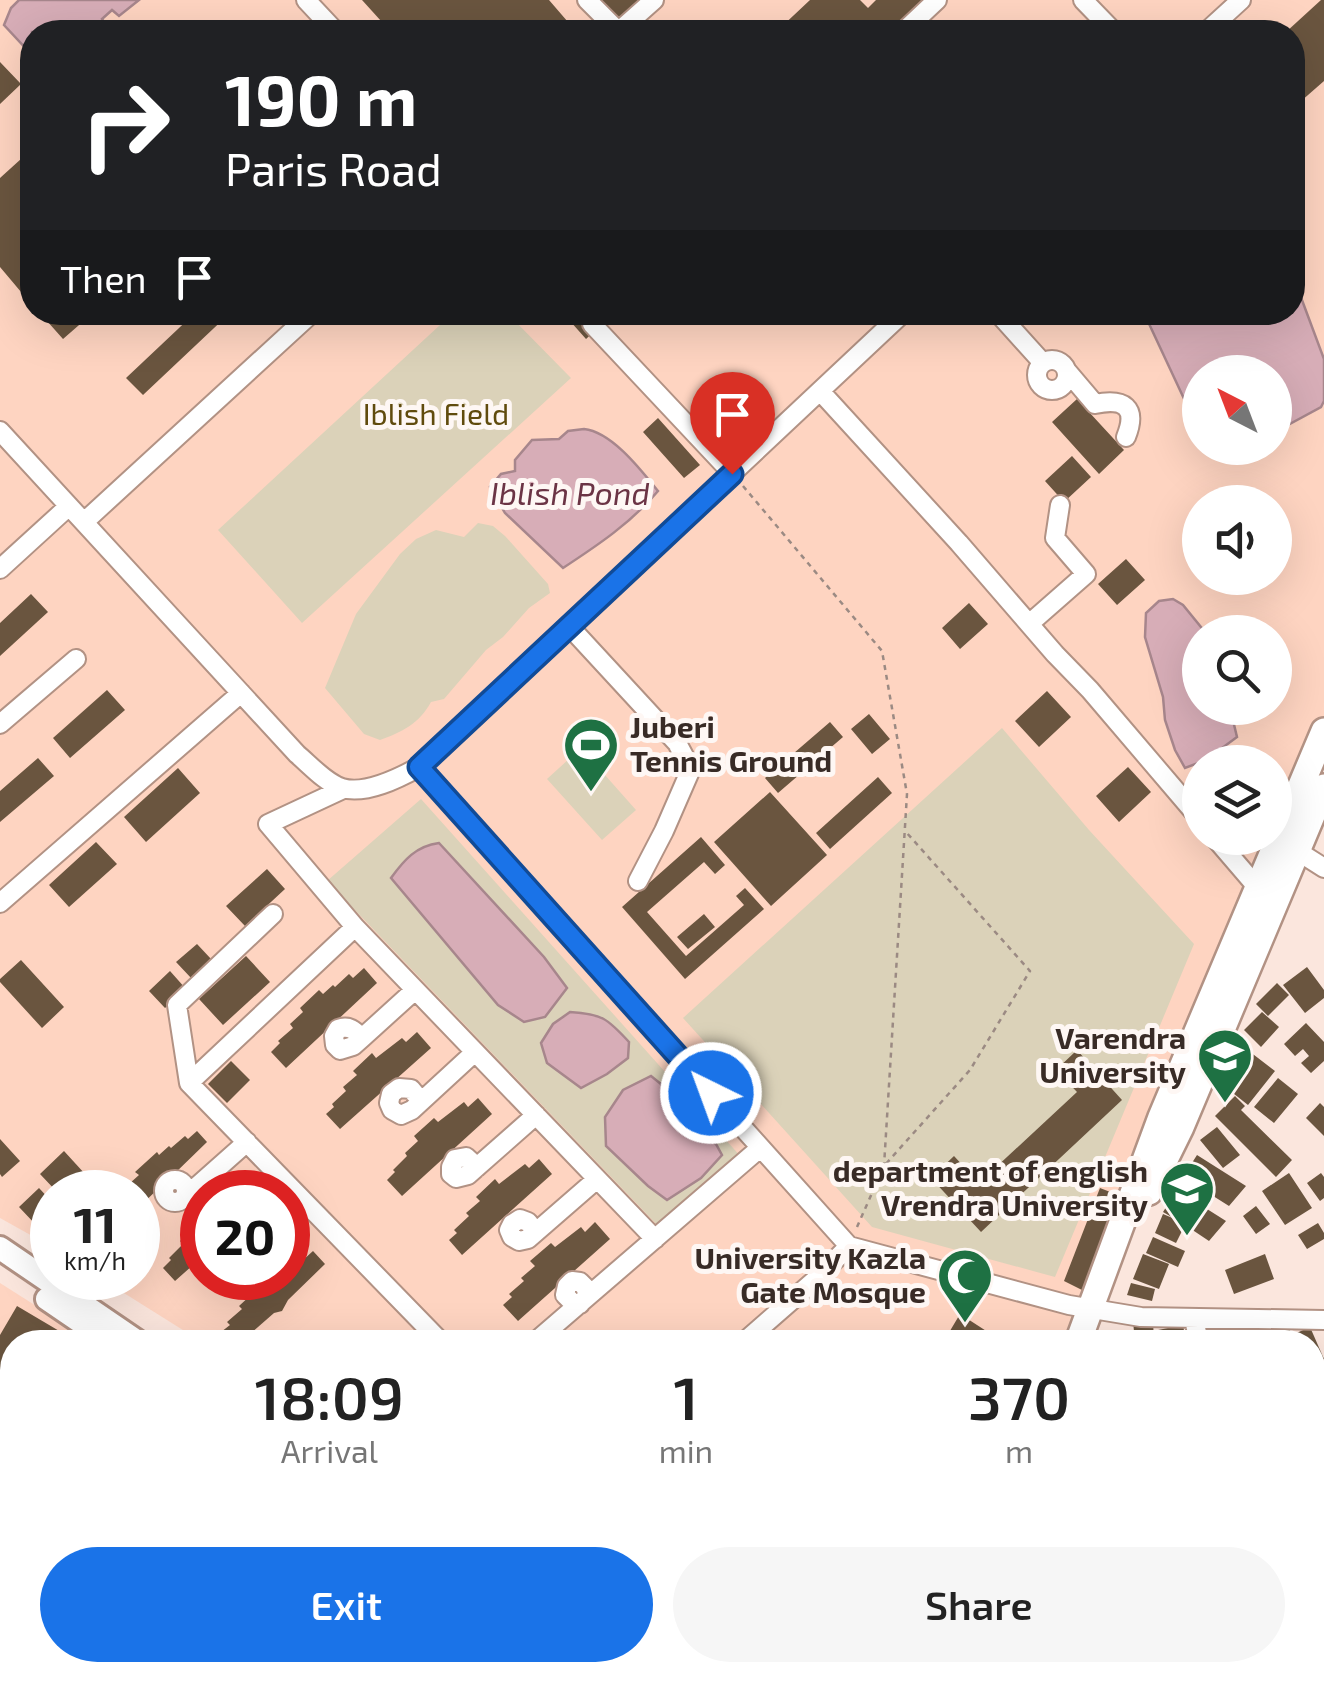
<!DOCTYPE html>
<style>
:root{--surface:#fff;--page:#f6f6f6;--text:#222;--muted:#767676;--accent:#1a73e8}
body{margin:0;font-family:"Exo 2",sans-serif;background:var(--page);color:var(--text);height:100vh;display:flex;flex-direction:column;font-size:38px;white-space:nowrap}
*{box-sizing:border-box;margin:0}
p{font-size:32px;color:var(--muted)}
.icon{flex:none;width:55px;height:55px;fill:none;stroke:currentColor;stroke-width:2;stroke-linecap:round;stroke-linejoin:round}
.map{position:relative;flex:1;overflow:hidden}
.drawer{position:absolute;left:0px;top:1330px;width:1325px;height:352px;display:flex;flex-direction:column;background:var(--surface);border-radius:40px 40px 0 0;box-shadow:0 10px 40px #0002}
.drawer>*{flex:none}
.guide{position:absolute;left:20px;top:20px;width:1285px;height:305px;border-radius:40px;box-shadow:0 10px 40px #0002;background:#202124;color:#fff;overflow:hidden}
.needle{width:65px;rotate:318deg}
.buttons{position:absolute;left:1182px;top:355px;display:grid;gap:20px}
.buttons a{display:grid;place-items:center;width:110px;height:110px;border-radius:50%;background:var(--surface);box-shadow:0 10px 40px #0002;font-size:50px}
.speed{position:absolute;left:30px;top:1170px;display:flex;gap:20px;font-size:50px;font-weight:700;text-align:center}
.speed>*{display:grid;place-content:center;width:130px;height:130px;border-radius:50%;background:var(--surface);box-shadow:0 10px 40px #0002;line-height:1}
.speed small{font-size:25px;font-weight:400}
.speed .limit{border:15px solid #d22;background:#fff;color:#111}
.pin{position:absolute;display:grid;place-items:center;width:85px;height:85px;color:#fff;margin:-102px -42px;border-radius:50% 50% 50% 0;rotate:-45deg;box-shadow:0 0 10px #0007}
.pin .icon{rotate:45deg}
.me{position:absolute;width:110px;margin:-55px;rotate:318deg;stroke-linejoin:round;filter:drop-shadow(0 0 8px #0008)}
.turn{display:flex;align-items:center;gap:35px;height:210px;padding:0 40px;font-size:45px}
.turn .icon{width:130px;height:130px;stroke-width:2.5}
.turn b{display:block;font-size:70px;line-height:85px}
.then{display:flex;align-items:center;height:95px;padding:0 40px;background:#0003;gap:20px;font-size:38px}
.eta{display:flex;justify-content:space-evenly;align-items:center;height:170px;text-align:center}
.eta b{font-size:60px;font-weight:600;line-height:70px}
.button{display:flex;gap:20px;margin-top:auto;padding:20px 40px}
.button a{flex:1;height:115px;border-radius:60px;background:var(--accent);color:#fff;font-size:40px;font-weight:600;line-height:115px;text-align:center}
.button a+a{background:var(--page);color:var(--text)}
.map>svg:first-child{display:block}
</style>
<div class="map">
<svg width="1324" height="1681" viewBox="0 0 1324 1681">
<rect width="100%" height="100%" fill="#fbe6dd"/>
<!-- built -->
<path fill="#fed4c1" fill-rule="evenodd" d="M0 0H1324V723L1067 1342H202L100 1278H138V1192H52V1247L0 1218ZM32 32H1292V312H32ZM1200 372H1275V448H1200ZM1200 502H1275V578H1200ZM1200 632H1275V708H1200ZM1200 762H1275V838H1200ZM202 1192H288V1278H202Z
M0 1283 93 1342H12V1670H562L579 1681H0Z
M652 1670H939L934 1681H661Z"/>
<!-- green -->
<path fill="#dbd2b9" d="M453 313H507L571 378 302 623 218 530Z
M478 523 493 526 505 536 548 584 550 593 529 608 503 637 486 650 444 699 431 702C419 724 402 732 380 740L364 734 325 688 356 614 400 554 416 539 436 530 464 537Z
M1002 728 1089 830 1194 944 1055 1277 872 1227 683 1018Z
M581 748 636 810 602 840 547 779Z
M421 799 742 1158 661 1229 327 881Z"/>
<!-- water -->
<path fill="#d7adb7" stroke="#a7868c" stroke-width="2.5" d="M19 0H139L119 16 112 10 102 19 108 28 102 32H32V55L4 25 11 8Z
M1293 276 1324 359V401L1321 407 1275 432V372H1200V433L1144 313 1292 312Z
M584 429C612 432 641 470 658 491 631 523 598 545 563 568L505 513 490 487 501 474 515 471V460L532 440 559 439 568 431Z
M1173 599 1183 605 1205 632H1200V708H1230L1237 737 1206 760 1185 768 1175 750 1165 720 1163 697 1145 637 1146 613 1159 601Z
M439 843 544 957 567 988 545 1017 524 1022 498 1005 391 878C404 860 416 846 439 843Z
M570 1012C602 1014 607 1018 629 1042L628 1058 607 1074 581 1088 547 1063 541 1043 553 1024Z
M651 1076C678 1097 707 1125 722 1155L701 1178 667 1200 648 1186 606 1146 605 1117 623 1090Z"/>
<!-- building -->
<path fill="#6a553f" d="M362 0H549L574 29 570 32H391Z
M596 0H647L620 25Z
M810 0H860L868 8 876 0H941L906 32H779L777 31Z
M1321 0H1324V81L1292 109V32H1286Z
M0 62 21 84 0 104Z
M32 149V305L0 267V178Z
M39 312H94L63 339Z
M196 312H231L143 395 126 378Z
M562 312H615L586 339Z
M1077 399 1124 450 1099 474 1052 422Z
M658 418 700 465 684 478 643 432Z
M1072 456 1091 477 1064 502 1045 481Z
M1126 559 1145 580 1117 605 1098 584Z
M31 594 48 612 0 656V623Z
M969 603 988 624 960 649 942 628Z
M107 690 125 710 70 758 53 738Z
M1047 691 1071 717 1039 747 1015 721Z
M869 714 890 739 872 754 851 729Z
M830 722 843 737 778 793 765 778Z
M38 758 54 776 0 822V791Z
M1128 767 1151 792 1119 822 1096 796Z
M178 768 200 793 146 842 124 817Z
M878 777 892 793 830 849 816 833Z
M770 792 827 855 771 906 714 842Z
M701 837 725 865 715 874 704 862 647 912 686 956 744 905 736 896 745 888 764 909 685 979 622 907Z
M96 842 117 864 69 907 49 885Z
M267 869 285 889 245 926 226 906Z
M704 914 715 927 688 949 677 937Z
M197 944 212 960 192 979 176 962Z
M246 956 270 982 223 1025 199 999Z
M21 960 64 1007 42 1028 0 982V979Z
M1307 967 1324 990V998L1305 1013 1283 985Z
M364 968 377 983 286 1068 271 1052 280 1043 278 1041 293 1028 290 1024 303 1012 300 1008 319 990 323 994 333 985 335 987 349 974 353 978Z
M170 971 186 989 165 1008 149 991Z
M1277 983 1289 995 1268 1016 1256 1004Z
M1262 1012 1279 1027 1261 1047 1244 1030Z
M1306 1023 1324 1042V1061L1311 1073 1301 1063 1309 1056 1303 1049 1295 1056 1284 1044Z
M417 1032 431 1048 340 1129 326 1114 334 1107 332 1104 346 1091 343 1087 357 1075 353 1071 372 1053 376 1058 402 1038 406 1042Z
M1245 1048 1275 1071 1248 1105 1219 1082Z
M1077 1050 1122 1100 981 1232 931 1178 954 1156 979 1183 1077 1092 1056 1070Z
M231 1061 250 1080 227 1103 208 1084Z
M1278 1078 1298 1094 1274 1123 1254 1107Z
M1235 1096 1245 1106 1241 1110 1292 1160 1276 1177 1215 1116Z
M478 1098 492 1114 402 1196 387 1180 395 1172 393 1170 407 1156 405 1153 418 1141 414 1136 434 1118 438 1122 464 1102 468 1107Z
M1320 1103 1324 1107V1136L1306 1118Z
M1217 1127 1240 1155 1223 1168 1200 1140Z
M197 1131 207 1142 171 1177 172 1179 161 1190 159 1188 138 1208V1192H126L131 1187 129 1184 139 1175 135 1172 157 1152 159 1155 169 1146 171 1148 185 1136 188 1139Z
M0 1139 20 1161 2 1177 0 1174Z
M64 1151 85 1174 64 1192H57L40 1174Z
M1197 1155 1246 1186 1229 1206 1183 1177Z
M539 1159 552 1174 462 1255 449 1240 457 1233 454 1230 469 1216 466 1213 480 1201 476 1197 495 1179 499 1184 525 1164 529 1168Z
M1289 1173 1312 1208 1285 1225 1262 1191Z
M1321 1173 1324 1177V1198L1320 1201 1307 1183Z
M39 1188 52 1202V1209L36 1225 19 1207Z
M1100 1188 1123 1197 1086 1292 1064 1281Z
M1177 1190 1226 1221 1209 1241 1185 1225 1176 1243 1155 1233 1163 1214 1175 1219 1163 1212Z
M1256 1206 1270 1224 1256 1234 1243 1216Z
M202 1213V1257L175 1281 163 1268 171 1260 169 1258 183 1244 180 1241 194 1229 190 1224Z
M595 1222 610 1239 518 1321 503 1305 512 1297 509 1294 524 1281 521 1278 535 1266 530 1261 551 1243 555 1247 581 1227 585 1232Z
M1318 1223 1324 1233V1239L1307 1249 1298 1235Z
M1153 1237 1185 1251 1178 1267 1146 1253Z
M313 1251 325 1264 288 1300 282 1311 274 1313 241 1342H230L221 1332 230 1325 227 1322 242 1309 239 1306 252 1294 251 1288 263 1278H288V1267L298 1257 302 1261Z
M1143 1254 1169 1264 1159 1289 1133 1279Z
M1265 1254 1274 1279 1234 1294 1225 1270Z
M1131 1283 1155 1289 1152 1301 1127 1295Z
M17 1306 66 1335 61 1342H12V1399L0 1392V1335Z
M1229 1313 1240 1336 1286 1320 1292 1335 1310 1327 1324 1359 1312 1365V1342H1211L1203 1322Z
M960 1314 994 1336 990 1342H947L944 1341Z
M1153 1320 1154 1342H1135L1133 1321Z
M1183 1325 1186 1342H1161L1158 1330Z
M0 1454 12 1461V1607L6 1618 12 1621V1670H21L15 1681 0 1675Z
M1324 1583V1618L1321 1620 1312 1604V1589Z
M35 1670H73L67 1681H40L31 1676Z
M317 1670H372L366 1681H329L315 1673Z
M382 1670H419L413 1681H375Z
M463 1670H516L509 1681H472L475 1677Z
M1289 1670H1305L1310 1681H1285L1281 1674Z"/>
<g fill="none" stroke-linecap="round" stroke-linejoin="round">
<!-- minor casing -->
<g stroke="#b29284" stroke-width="22">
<path id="minor" d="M306 0 336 32
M587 0 619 32
M1083 0 1114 32
M618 32 654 0
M903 32 937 0
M1206 32 1241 0
M604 312 592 324 732 473
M997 312 1043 363
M1037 375a15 15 0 1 1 30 0a15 15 0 1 1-30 0Z
M1067 371 1095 404C1124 398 1138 407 1126 437
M820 391 959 543 1055 654 1090 690 1200 819
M0 431 297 754C310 765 326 783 342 788 366 795 399 778 419 767L904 312
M84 522 313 312
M0 569 69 506
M1029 624 1086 574 1055 538 1060 505
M569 626 677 743 691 769 664 831 638 881
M0 724 76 659
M419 767 849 1246 1069 1305 1141 1317 1324 1320
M343 789 268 824 355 927
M1215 838 1257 887
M1291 847 1324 868
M0 903 241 693
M362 1038C354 1030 349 1025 338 1029L334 1036 335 1045 340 1050 353 1046 362 1038 415 990
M189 1083 177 1005 273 914
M421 1101 411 1089 399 1088 391 1094 389 1103 392 1110 401 1115 412 1110 475 1052
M477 1167 466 1157 455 1159 451 1167V1174L456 1178 468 1175 477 1167 536 1115
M164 1191a11 11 0 1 1 22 0a11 11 0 1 1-22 0Z
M186 1192 194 1189 247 1142
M535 1231 528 1222 520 1219 512 1224 509 1230 512 1237 519 1241 528 1239 597 1179
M580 1304 572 1302 565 1295 567 1286 572 1281 580 1282 586 1288 587 1297
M1194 1319 1199 1342
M441 1342 189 1083 355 927 655 1239
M535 1342 760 1148
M744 1342 815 1280 849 1246
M1312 1637 1324 1662
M210 1670 228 1681
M1045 1670 1049 1681
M131 1681 138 1670"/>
</g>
<!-- major casing -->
<g stroke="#b29284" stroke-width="28">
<path id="major" d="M0 1248 138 1342
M47 1299 110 1342
M582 1670 596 1681
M608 1670 621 1681"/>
</g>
<!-- highway casing -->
<g stroke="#b29284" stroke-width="30">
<path id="highway" d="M1149 1192 1181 1127 1324 787
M1078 1342 1161 1117 1324 731
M958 1681 962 1670"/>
</g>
<!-- path -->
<path stroke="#9b8a83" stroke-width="2.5" stroke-dasharray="5 5" stroke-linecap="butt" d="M743 486 882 651 907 794 884 1166
M857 1227 884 1166 970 1070 1030 971 906 832
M448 1677 452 1670"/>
<!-- minor -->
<use href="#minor" stroke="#fff" stroke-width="18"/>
<!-- major -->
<use href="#major" stroke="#fff" stroke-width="22"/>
<!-- highway -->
<use href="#highway" stroke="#fff" stroke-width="25"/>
</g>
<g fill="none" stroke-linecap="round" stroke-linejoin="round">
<!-- route casing -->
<g stroke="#114b97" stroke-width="25">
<path id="route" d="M711 1093 419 767 732 474"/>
</g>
<!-- route -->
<use href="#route" stroke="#1a73e8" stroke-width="18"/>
</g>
<!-- icons -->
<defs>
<g id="stadium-pin" transform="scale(2.875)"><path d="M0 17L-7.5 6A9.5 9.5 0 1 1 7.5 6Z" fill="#1e7143" stroke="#fef7f4"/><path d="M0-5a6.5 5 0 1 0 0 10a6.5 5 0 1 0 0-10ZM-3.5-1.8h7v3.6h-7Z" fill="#fff"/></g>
<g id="university-pin" transform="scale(2.875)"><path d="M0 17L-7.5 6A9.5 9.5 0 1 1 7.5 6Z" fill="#1e7143" stroke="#fef7f4"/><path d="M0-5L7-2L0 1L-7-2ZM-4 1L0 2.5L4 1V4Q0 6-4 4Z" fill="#fff"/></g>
<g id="mosque-pin" transform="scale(2.875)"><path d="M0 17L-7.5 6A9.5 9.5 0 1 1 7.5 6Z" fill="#1e7143" stroke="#fef7f4"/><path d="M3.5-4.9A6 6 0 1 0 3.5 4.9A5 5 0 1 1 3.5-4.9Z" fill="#fff"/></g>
</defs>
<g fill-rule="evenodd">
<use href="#stadium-pin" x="591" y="745"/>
<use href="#university-pin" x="1225" y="1056"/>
<use href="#university-pin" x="1187" y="1189"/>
<use href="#mosque-pin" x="965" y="1276"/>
</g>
<g text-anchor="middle" stroke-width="10" stroke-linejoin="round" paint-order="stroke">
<!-- park labels -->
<g font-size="30" fill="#604b0d" stroke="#fef7f4">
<text x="436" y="425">Iblish Field</text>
</g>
<!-- poi labels -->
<g font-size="30" font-weight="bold" fill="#382b26" stroke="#fef7f4" text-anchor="end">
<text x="630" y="738" text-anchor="start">Juberi<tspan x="630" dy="34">Tennis Ground</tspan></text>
<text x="1186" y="1049">Varendra<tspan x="1186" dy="34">University</tspan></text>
<text x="1148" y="1182">department of english<tspan x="1148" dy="34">Vrendra University</tspan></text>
<text x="926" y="1269">University Kazla<tspan x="926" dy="34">Gate Mosque</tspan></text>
</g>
<!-- water labels -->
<g font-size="32" font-style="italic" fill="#6b3445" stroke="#fef7f4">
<text x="570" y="505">Iblish Pond</text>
</g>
</g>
</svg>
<div class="buttons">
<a><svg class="needle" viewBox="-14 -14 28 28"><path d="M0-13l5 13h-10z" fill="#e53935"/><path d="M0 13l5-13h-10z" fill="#767676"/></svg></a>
<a><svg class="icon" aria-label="sound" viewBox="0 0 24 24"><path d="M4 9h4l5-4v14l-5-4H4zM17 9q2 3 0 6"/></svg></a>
<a><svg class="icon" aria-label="search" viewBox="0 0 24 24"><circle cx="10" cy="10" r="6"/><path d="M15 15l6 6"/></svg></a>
<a><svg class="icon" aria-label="layers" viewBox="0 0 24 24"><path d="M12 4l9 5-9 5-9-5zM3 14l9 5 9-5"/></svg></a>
</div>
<div class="speed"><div>11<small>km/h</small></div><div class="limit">20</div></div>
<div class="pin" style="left:732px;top:474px;background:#d93025"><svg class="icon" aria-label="arrive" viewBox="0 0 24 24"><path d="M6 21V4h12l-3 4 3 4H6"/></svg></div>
<svg class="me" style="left:711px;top:1093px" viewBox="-20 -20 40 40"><circle r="17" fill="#1a73e8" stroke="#fff" stroke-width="3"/><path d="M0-11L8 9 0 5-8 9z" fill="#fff"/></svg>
<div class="guide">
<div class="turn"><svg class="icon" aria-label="right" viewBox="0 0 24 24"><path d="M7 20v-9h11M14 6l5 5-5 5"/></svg><div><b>190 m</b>Paris Road</div></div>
<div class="then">Then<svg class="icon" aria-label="arrive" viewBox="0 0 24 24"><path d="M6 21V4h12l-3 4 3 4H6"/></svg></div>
</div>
<section class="drawer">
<div class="eta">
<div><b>18:09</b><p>Arrival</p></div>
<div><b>1</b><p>min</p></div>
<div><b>370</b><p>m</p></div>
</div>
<div class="button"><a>Exit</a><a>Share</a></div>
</section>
</div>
